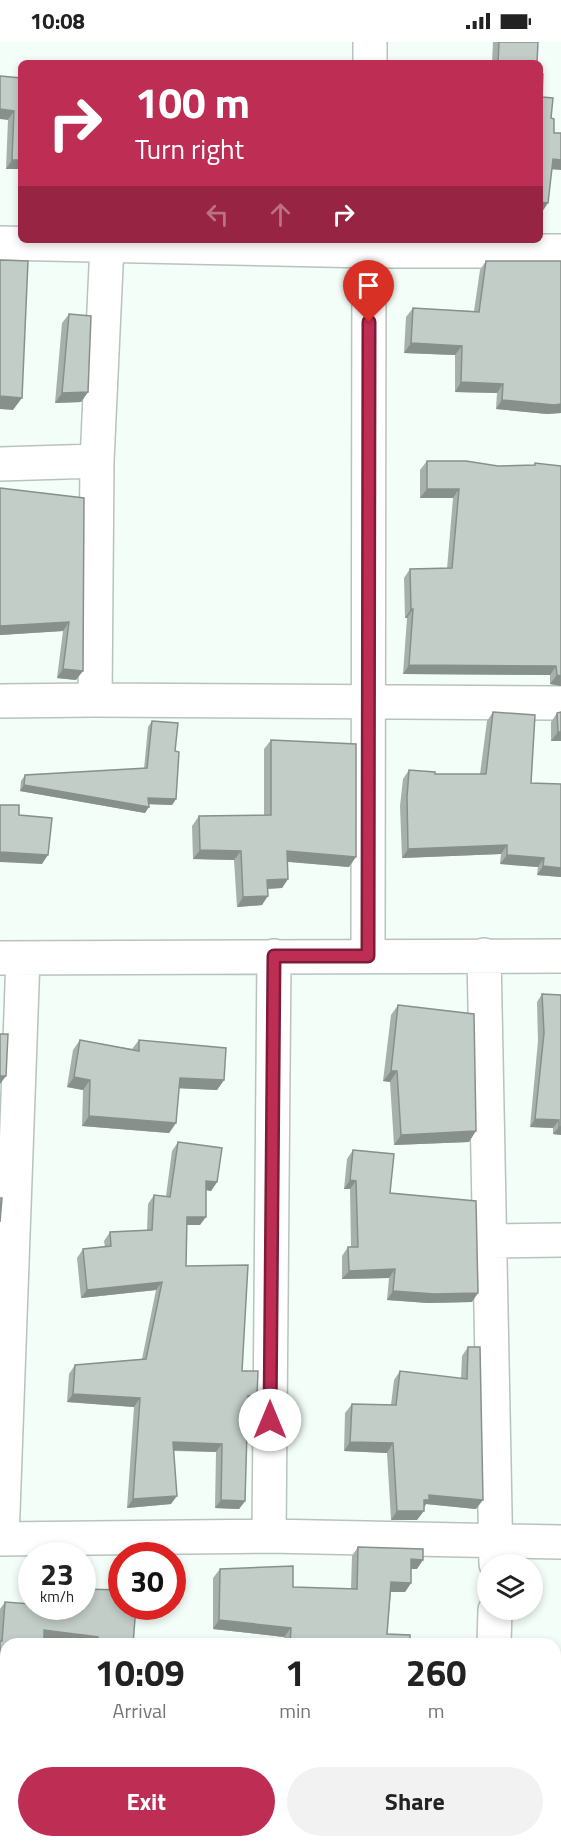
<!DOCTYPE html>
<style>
:root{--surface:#fff;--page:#f2f2f2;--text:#222;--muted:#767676;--accent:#bd2d54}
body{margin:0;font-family:"Titillium Web",sans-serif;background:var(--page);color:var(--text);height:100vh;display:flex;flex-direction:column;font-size:22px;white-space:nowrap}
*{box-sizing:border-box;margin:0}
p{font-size:20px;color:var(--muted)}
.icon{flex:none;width:33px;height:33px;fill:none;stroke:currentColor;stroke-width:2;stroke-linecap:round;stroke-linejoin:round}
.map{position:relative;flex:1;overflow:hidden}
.side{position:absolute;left:0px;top:1596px;width:561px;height:210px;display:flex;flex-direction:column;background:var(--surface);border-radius:18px 18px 0 0;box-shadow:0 3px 9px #0003}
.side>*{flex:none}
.hud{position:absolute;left:18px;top:18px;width:525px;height:183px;border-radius:9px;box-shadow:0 3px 9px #0003;background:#bd2d54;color:#fff;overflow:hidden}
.fabs{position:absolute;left:477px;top:1512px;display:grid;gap:12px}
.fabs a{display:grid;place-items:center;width:66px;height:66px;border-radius:50%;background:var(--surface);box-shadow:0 3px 9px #0003;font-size:30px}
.speed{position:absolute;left:18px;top:1500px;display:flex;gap:12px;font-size:30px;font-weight:700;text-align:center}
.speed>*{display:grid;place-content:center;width:78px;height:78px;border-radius:50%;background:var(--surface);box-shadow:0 3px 9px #0003;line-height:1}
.speed small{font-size:15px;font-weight:400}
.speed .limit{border:9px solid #d22;background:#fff;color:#111}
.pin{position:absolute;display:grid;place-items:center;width:51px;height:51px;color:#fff;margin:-62px -26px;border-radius:50% 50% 50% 0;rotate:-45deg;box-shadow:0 0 6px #0007}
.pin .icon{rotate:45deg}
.me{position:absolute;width:66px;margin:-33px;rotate:0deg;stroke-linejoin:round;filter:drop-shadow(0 0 4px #0008)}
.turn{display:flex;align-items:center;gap:21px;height:126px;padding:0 18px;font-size:27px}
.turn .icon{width:78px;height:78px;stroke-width:2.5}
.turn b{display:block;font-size:42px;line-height:51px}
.lanes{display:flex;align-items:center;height:57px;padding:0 18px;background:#0003;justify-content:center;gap:30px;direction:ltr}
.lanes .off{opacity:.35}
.eta{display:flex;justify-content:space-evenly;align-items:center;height:102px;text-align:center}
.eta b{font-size:36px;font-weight:700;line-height:42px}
.button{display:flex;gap:12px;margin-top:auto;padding:12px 18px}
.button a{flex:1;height:69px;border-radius:36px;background:var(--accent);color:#fff;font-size:24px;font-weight:700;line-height:69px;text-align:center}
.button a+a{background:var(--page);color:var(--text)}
.status{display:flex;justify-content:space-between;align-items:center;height:42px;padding:0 30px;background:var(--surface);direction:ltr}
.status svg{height:16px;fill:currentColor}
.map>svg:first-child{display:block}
</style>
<div class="status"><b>10:08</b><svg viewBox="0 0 49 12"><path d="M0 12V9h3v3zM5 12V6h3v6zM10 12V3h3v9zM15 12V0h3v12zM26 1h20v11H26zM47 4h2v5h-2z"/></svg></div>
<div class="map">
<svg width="561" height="1806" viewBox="0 0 561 1806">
<rect width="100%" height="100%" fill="#f2fef7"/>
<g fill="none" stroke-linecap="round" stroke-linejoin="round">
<!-- street casing -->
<g stroke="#b8c3bd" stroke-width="36">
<path id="street" d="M370 21V0
M0 201 369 209H561
M0 422 97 419
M95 658 97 419 107 203
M0 659 95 658 561 661
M368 913 369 198
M484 913 496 1522
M2 916 561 914
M491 1199 561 1198
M269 1494 274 914
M0 1497 269 1494 561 1500
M2 1497 23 916
M494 1602 495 1568
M0 1727 6 1728
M66 1806V1800
M489 1806V1800"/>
</g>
<!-- street -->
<use href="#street" stroke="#fff" stroke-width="33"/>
</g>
<!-- wall -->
<path fill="#a7b0ab" d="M493 0H538L537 21H492Z
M21 36V133L20 127H6L8 78Z
M486 219H561V371L547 372 496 367 497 351 455 350V313L404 311 406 275 413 266 474 269 480 228Z
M69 272 88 350 81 360 55 361 62 281Z
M427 419 498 424H534L535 421 561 424V644L550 642V633L403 632 407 576H405L404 536 410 527H447L453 456H420V428Z
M0 446 84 456 76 638 57 636 63 589 0 593Z
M493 670 531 741 561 742V835L537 833 538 825 500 822 501 812 402 816 400 764 403 737 409 728 435 732H480L487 679Z
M561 670V699H551V680L557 671Z
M152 679 175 709 176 757 172 763 149 762 145 771 20 749 21 739 25 733 144 727 148 685Z
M271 698 349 825 288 820V837L282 846 268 847 262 863 237 865 234 818 193 817 192 784 199 774 264 773V707Z
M542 952 561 1093 553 1092V1086L530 1085 538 999 537 960Z
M398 963 469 1100 394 1103 390 1040 383 1039 391 973Z
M80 998 132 1007 139 998 224 1038 217 1048 179 1046 176 1081 169 1091 82 1084 83 1048 67 1045 73 1008Z
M178 1100 217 1140 211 1149 206 1148 200 1183H187L186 1224 242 1329 251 1363H248L245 1459 239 1467 215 1466 216 1410 174 1409 171 1462 127 1466 134 1365 67 1360 69 1332 75 1323 142 1317 156 1248 81 1256 77 1216 83 1207 105 1205 104 1199 110 1190 147 1188 148 1162 154 1153 166 1154 172 1109Z
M353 1108 390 1151 472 1260 428 1261 387 1258 389 1236 342 1237V1214L348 1205H351L350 1147H344L347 1117Z
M468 1305 476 1467 426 1462 417 1478H391L387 1411 344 1409 345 1371 352 1362 391 1363 394 1338 400 1329 461 1337 462 1314Z
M358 1505 417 1527H411V1541L405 1550H391L387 1592 410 1599 484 1602H284V1595L213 1587V1536L220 1527 293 1545 351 1547 352 1514Z
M32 1546 133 1602H77L44 1598 6 1602V1693H0V1567L5 1560 25 1562V1556Z"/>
<!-- shaded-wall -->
<path fill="#88908b" d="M0 67 14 69 8 78 0 77Z
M553 117 561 118V128L547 127Z
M12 118H21L20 127H6Z
M540 160 548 161 542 170H540Z
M411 301 462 304 455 313 404 311Z
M461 340 503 342 497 351 455 350Z
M88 350 81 360 55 361 62 351Z
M0 354 22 356 13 368 0 367Z
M502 358 561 362V371L547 372 496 367Z
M427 447H459L453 456H420Z
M411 567H413L407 576H405Z
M69 580 63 589 0 593V584Z
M409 623 556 624 550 633 403 632Z
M63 627 83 629 76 638 57 636Z
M557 633 561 634V644L550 642Z
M558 690H561V699H551Z
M24 743 149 765 145 771 20 749Z
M148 756 176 757 172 763 144 762Z
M507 803 501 812 402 816 408 807Z
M200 808 241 809 234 818 193 817Z
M287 809 356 815 349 825 280 819Z
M0 810 48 813 42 822 0 820Z
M507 813 544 816 538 825 500 822Z
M543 824 561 826V835L537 833Z
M288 837 282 846 261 847 267 838Z
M268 854 262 863 237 865 243 855Z
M391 1029H397L390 1040 383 1039Z
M0 1034H6L0 1042Z
M74 1035 90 1038 83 1048 67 1045Z
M180 1036 224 1038 217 1048 173 1046Z
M89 1074 176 1081 169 1091 82 1084Z
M535 1077 559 1078 553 1086 530 1085Z
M559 1085H561V1093L553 1092Z
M476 1089 469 1100 394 1103 401 1093Z
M350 1138 356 1139 350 1147H344Z
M206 1139 217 1140 211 1149 200 1147Z
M187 1175H206L200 1183H181Z
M395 1227 389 1236 342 1237 349 1229Z
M162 1240 156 1248 81 1256 87 1248Z
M393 1249 478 1251 472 1260 428 1261 387 1258Z
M73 1352 140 1356 134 1365 67 1360Z
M248 1354H257L251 1363H242Z
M173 1400 222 1402 216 1410 167 1408Z
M350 1400 393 1401 387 1411 344 1409Z
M429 1453 483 1458 476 1467 426 1462 423 1467 424 1458Z
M177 1454 171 1462 127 1466 133 1457Z
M221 1458 245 1459 239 1467 215 1466Z
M397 1469H424L417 1478H391Z
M411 1517 423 1518 417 1527H404Z
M391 1540 411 1541 405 1550H385Z
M219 1578 291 1586 284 1595 213 1587Z
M44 1588 98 1595 93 1602H77L37 1597Z
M0 1683H6V1693H0Z
M555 1704H561V1713H555Z"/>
<!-- building -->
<path fill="#c2cdc7" stroke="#88908b" stroke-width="1.5" d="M499 0H538L537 21H498Z
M540 32H543L542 55 553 56 551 76 554 77V91H561V118L553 117 548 161 540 160Z
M0 34 21 36V118H12L14 69 0 67Z
M0 218 28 219 22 356 0 354Z
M486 219H561V362L554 363 502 358 503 342 461 340 462 304 411 301 413 266 479 270Z
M69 272 91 274 88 350 62 351Z
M427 419H466L498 424 535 423V421L561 424V634L557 633 556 624 409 623 413 567H411L410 527 452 526 459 447H427Z
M0 446 84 456 83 629 63 627 69 580 0 584Z
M493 670 535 673 531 741 561 742V826L543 824 544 816 507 813V803L408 807 407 755 409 728 435 730V732H486Z
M561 670V690H558L557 671Z
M152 679 178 681 175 709 179 710 176 757 148 756 149 765 24 743 25 733 147 726Z
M271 698 356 702V815L287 809 288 837 267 838 268 854 243 855 241 809 200 808 199 774 271 773Z
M0 763H19V773L52 776 48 813 0 810Z
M542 952 561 953V1085H559V1078L535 1077 544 991Z
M398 963 474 972 476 1089 401 1093 397 1029H391Z
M0 992H8L6 1034H0Z
M80 998 139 1009V998L226 1006 224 1038 180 1036 176 1081 89 1074 90 1038 74 1035Z
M178 1100 222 1106 217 1140 206 1139V1175H187L186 1224 248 1223 242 1329H258L257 1354H248L245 1459 221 1458 222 1402 173 1400 177 1454 133 1457 140 1356 73 1352 75 1323 146 1317 162 1240 87 1248 83 1207 111 1204 110 1190 152 1188 154 1153 170 1155Z
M353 1108 394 1112 390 1151 476 1159 478 1251 434 1252 393 1249 395 1227 349 1229 348 1205H358L356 1139 350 1138Z
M0 1156H2L0 1180Z
M468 1305H480L483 1458 429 1453V1458H424V1469H397L393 1401 350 1400 352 1362 396 1363 400 1329 467 1337Z
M358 1505 423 1507V1518L411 1517V1541L391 1540 387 1592 410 1593V1599H483L484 1602H290L291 1586 219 1578 220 1527 293 1524V1545L357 1547Z
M32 1546V1564H82V1547L122 1548V1564H136L133 1602H98V1595L44 1588V1602H6V1683H0V1599H2L5 1560 31 1562Z
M555 1639 561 1640V1704H555Z
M0 1736 6 1737V1800H54L55 1806H0Z
M219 1800H295L298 1806H212Z"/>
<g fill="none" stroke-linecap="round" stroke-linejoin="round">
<!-- route casing -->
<g stroke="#7b1d37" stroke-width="15">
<path id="route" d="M270 1378 274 914H368L369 280"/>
</g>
<!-- route -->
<use href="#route" stroke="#bd2d54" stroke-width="10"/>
</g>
</svg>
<div class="fabs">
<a><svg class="icon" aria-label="layers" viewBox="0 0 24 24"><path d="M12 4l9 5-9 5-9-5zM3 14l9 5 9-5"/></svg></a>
</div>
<div class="speed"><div>23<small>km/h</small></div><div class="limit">30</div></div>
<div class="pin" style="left:369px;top:280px;background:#d93025"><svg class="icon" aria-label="arrive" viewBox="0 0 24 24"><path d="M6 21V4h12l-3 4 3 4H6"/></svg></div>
<svg class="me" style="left:270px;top:1378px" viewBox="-20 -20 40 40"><circle r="19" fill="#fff"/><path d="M0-13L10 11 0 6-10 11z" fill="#bd2d54"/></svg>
<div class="hud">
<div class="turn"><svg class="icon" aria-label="right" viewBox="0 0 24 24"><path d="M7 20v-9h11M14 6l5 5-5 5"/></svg><div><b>100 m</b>Turn right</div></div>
<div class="lanes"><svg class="icon off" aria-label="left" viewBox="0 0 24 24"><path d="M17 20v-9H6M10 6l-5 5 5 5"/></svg><svg class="icon off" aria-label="ahead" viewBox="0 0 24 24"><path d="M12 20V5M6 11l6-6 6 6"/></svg><svg class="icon" aria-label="right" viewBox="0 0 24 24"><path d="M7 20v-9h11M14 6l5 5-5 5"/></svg></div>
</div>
<section class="side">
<div class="eta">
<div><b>10:09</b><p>Arrival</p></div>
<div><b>1</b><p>min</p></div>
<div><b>260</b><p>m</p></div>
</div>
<div class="button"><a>Exit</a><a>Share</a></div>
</section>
</div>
